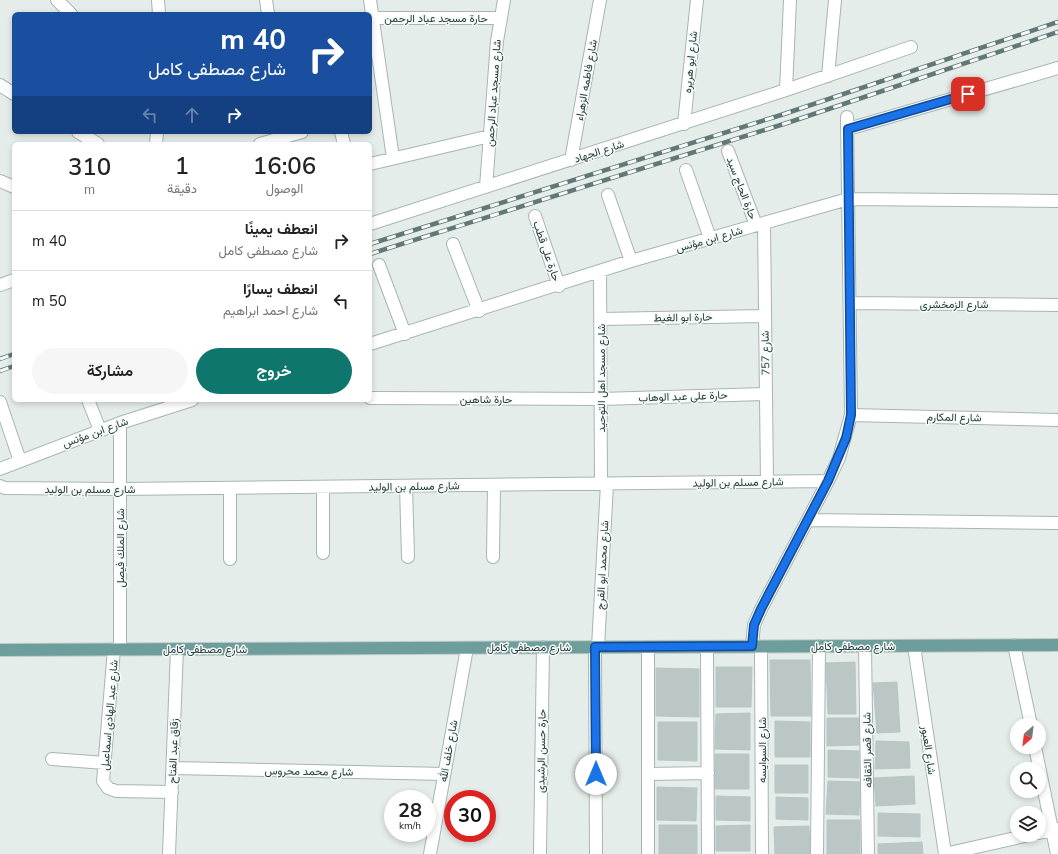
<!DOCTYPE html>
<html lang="ar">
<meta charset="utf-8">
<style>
:root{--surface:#fff;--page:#f6f6f6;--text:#222;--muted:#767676;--line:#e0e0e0;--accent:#0f766e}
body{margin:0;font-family:"Nunito Sans",Vazirmatn,sans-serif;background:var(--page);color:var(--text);direction:rtl;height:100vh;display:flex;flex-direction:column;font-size:15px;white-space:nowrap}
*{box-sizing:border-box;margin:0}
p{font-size:13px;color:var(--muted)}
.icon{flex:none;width:22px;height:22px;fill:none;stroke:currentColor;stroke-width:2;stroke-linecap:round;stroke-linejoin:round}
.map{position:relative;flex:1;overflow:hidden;direction:ltr}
.side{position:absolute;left:12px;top:142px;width:360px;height:260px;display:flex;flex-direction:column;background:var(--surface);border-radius:6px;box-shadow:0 2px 6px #0003;direction:rtl}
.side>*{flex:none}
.guide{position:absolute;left:12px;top:12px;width:360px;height:122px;border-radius:6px;box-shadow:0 2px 6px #0003;direction:rtl;background:#1a4fa0;color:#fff;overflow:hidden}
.needle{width:26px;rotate:208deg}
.controls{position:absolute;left:1010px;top:718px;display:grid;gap:8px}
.controls a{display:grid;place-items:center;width:36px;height:36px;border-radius:50%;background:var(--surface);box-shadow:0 2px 6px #0003;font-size:20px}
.speed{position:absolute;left:384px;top:790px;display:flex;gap:8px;font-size:20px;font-weight:700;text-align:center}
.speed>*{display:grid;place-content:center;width:52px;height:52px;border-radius:50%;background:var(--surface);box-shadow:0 2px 6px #0003;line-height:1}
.speed small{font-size:10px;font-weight:400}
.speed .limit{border:6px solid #d22;background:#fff;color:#111}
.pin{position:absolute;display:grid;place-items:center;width:34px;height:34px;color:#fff;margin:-17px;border-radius:8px;box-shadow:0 2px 6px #0006}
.me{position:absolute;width:44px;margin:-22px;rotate:0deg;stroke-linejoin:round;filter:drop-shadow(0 0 3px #0008)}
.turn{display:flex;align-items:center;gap:14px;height:84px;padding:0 20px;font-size:18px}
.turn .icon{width:52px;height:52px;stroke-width:2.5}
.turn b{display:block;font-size:28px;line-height:34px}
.lanes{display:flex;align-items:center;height:38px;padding:0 20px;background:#0003;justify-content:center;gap:20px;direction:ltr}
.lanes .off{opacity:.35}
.eta{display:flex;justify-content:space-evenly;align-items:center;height:68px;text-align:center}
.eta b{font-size:24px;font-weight:600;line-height:28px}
.cta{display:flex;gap:8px;margin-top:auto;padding:8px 20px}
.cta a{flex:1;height:46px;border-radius:24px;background:var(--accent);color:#fff;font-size:16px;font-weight:600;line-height:46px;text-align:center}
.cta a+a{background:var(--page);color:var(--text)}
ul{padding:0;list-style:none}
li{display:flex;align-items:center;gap:12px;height:60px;padding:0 20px;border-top:1px solid var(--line)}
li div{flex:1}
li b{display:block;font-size:15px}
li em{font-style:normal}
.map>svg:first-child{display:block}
</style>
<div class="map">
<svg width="1058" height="854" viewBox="0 0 1058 854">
<rect width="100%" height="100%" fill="#e5edeb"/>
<!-- building -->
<path fill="#bbc7c4" stroke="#b8c6c3" d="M770 660H810L811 716H771Z
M855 662 856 714H828L826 663Z
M716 667H752L751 707H716Z
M656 668 699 669V717L656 716Z
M897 682 900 732 877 733 873 683Z
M750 713V750L715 749 716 714Z
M827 718H859V745L827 746Z
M775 721 810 722V757H775Z
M658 722H697V761L658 760Z
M876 741 909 742 910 768 875 769Z
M828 750 859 751V778L828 777Z
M715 754H749V789H715Z
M775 765H808V793H775Z
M914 776 915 804 876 806 874 778Z
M828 781 860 782 859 815 826 814Z
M657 787 697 788 696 821 657 820Z
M716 796 750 797V821L716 820Z
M776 797 808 798V820L776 819Z
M878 813 920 814V837L878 836Z
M827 820H860V854H827Z
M659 825H697V854H659Z
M750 825V851H716V826Z
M809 826 810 854H775L774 827Z
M922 842 923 854H878V844Z"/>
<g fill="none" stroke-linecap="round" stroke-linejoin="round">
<!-- minor casing -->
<g stroke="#a8b5b3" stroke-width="14">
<path id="minor" d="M57 0 71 14
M158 0 159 14
M266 0 268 14
M370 0 393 158
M372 18H500
M828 76 835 0
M0 85 14 94
M786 90 790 0
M684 124 697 0
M848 129 1058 68
M78 132 98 144
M341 132 344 144
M156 144 157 132
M260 144 302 132
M728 151 756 225
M571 160 600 0
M370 164 490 136
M686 170 710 238
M0 181 14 187
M486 187 497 41 504 0
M608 195 631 261
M535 216 559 286
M370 224 786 90 911 47
M764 224 767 482
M453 244 479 311
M379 265 405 334
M600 273 601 484
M0 285 14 280
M850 303 1058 305
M601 319 765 316
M370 344 631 261 848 199 1058 201
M370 398 601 399 766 394
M88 400 100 430
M0 402 20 461
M851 415 1058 420
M120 423V649
M0 469 120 423 192 400
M0 486 5 488 120 489 828 481
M406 486 408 557
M230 488V559
M808 520 1058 523
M323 553V487
M493 557 494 485
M1014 645 1031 725
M752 646 754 625 761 609 828 481 839 458 851 415 847 117
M865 646 868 854
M914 646 945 854
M595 647 596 854
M598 647 607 484
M648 647V854
M707 647 708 854
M761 647 762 854
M114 649 103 781 108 788 116 791 172 792
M1035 747 1057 854
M52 759 105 763
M173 768 444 774
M648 774 708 773
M1039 833 1058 829
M169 854 177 649
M430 854 467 648
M540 854 543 647
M817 854 819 646
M945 854 1029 835"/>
</g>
<!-- major casing -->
<g stroke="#c2c9c8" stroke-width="14">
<path id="major" d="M0 650 1058 645"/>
</g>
<!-- minor -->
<use href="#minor" stroke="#fff" stroke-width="12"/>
<!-- major -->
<use href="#major" stroke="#6e9e9b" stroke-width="12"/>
<!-- rail casing -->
<g stroke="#617876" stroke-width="4.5">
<path id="rail" d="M370 244 781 115 1058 22
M370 254 790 122 1058 32
M0 359 14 354
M0 371 14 366"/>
</g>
<!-- rail -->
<use href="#rail" stroke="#f6faf8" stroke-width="3" stroke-dasharray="9" stroke-linecap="butt"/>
</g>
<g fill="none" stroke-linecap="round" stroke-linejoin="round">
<!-- route casing -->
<g stroke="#114b97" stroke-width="10">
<path id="route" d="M596 774 595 647 752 646 754 625 761 609 828 481 846 438 851 415 848 129 968 94"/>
</g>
<!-- route -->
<use href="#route" stroke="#1a73e8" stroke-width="7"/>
</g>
<g text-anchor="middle" stroke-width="3" stroke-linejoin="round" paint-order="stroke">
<!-- street labels -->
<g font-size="11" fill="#263d3b" stroke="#f6faf8">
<text x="436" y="22">حارة مسجد عباد الرحمن</text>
<text transform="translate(690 62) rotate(-84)" y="4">شارع ابو هريره</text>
<text transform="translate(586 80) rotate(-80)" y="4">شارع فاطمه الزهراء</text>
<text transform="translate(493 93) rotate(-86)" y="4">شارع مسجد عباد الرحمن</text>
<text transform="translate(599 151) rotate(-18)" y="4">شارع الجهاد</text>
<text transform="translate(742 188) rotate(69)" y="4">حارة الحاج سيد</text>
<text transform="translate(709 239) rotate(-16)" y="4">شارع ابن مؤنس</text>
<text transform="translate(547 251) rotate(71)" y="4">حارة على قطب</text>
<text x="954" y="308">شارع الزمخشرى</text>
<text transform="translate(683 317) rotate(-1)" y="4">حارة ابو الغيط</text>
<text transform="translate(765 353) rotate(-91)" y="4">شارع 757</text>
<text transform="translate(601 378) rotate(-90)" y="4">شارع مسجد اهل التوحيد</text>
<text transform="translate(683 396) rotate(-2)" y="4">حارة على عبد الوهاب</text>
<text x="486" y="403">حارة شاهين</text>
<text transform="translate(954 417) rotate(1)" y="4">شارع المكارم</text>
<text transform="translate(95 432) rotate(-20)" y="4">شارع ابن مؤنس</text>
<text transform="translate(738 482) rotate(-1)" y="4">شارع مسلم بن الوليد</text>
<text transform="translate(414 486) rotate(-1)" y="4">شارع مسلم بن الوليد</text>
<text x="90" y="493">شارع مسلم بن الوليد</text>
<text transform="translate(120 548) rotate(-90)" y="4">شارع الملك فيصل</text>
<text transform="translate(602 565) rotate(-87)" y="4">شارع محمد ابو الفرج</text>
<text x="853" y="650">شارع مصطفى كامل</text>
<text x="529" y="651">شارع مصطفى كامل</text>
<text x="205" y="653">شارع مصطفى كامل</text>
<text transform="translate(109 715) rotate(-85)" y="4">شارع عبد الهادى اسماعيل</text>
<text transform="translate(762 750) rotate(-90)" y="4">شارع السوايسه</text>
<text transform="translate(867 750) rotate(-91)" y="4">شارع قصر الثقافه</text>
<text transform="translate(929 750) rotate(82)" y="4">شارع العبور</text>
<text transform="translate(173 751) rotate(-88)" y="4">زقاق عبد الفتاح</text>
<text transform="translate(448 751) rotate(-80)" y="4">شارع خلف الله</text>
<text transform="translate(541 751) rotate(-89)" y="4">حارة حسن الرشيدى</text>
<text transform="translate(309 771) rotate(1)" y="4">شارع محمد محروس</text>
</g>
</g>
</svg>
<div class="controls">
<a><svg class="needle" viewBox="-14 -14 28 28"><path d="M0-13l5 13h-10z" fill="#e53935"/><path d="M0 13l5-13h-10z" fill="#767676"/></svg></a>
<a><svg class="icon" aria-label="search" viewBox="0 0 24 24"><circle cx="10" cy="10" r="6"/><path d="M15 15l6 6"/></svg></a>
<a><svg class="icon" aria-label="layers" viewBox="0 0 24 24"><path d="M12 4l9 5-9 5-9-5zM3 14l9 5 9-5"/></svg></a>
</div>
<div class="speed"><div>28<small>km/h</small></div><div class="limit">30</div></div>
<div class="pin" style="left:968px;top:94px;background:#d93025"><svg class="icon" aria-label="arrive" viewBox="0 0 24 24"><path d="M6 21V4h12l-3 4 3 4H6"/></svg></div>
<svg class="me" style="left:596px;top:774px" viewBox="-20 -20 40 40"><circle r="19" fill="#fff"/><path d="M0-13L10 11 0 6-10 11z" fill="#1a73e8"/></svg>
<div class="guide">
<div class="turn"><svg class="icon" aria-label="right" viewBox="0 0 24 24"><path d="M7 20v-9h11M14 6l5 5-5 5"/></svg><div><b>40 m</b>شارع مصطفى كامل</div></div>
<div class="lanes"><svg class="icon off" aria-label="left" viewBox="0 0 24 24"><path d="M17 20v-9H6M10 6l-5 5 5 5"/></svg><svg class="icon off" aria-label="ahead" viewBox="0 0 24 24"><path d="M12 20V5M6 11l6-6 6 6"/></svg><svg class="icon" aria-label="right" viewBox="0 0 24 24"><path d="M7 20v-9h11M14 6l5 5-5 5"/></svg></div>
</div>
<section class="side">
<div class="eta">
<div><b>16:06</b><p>الوصول</p></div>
<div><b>1</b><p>دقيقة</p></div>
<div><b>310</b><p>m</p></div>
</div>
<ul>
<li><svg class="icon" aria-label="right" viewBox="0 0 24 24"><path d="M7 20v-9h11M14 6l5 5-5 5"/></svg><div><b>انعطف يمينًا</b><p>شارع مصطفى كامل</p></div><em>40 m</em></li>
<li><svg class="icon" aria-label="left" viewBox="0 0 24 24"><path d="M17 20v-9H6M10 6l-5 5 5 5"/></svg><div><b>انعطف يسارًا</b><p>شارع احمد ابراهيم</p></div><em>50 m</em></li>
</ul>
<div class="cta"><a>خروج</a><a>مشاركة</a></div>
</section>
</div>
